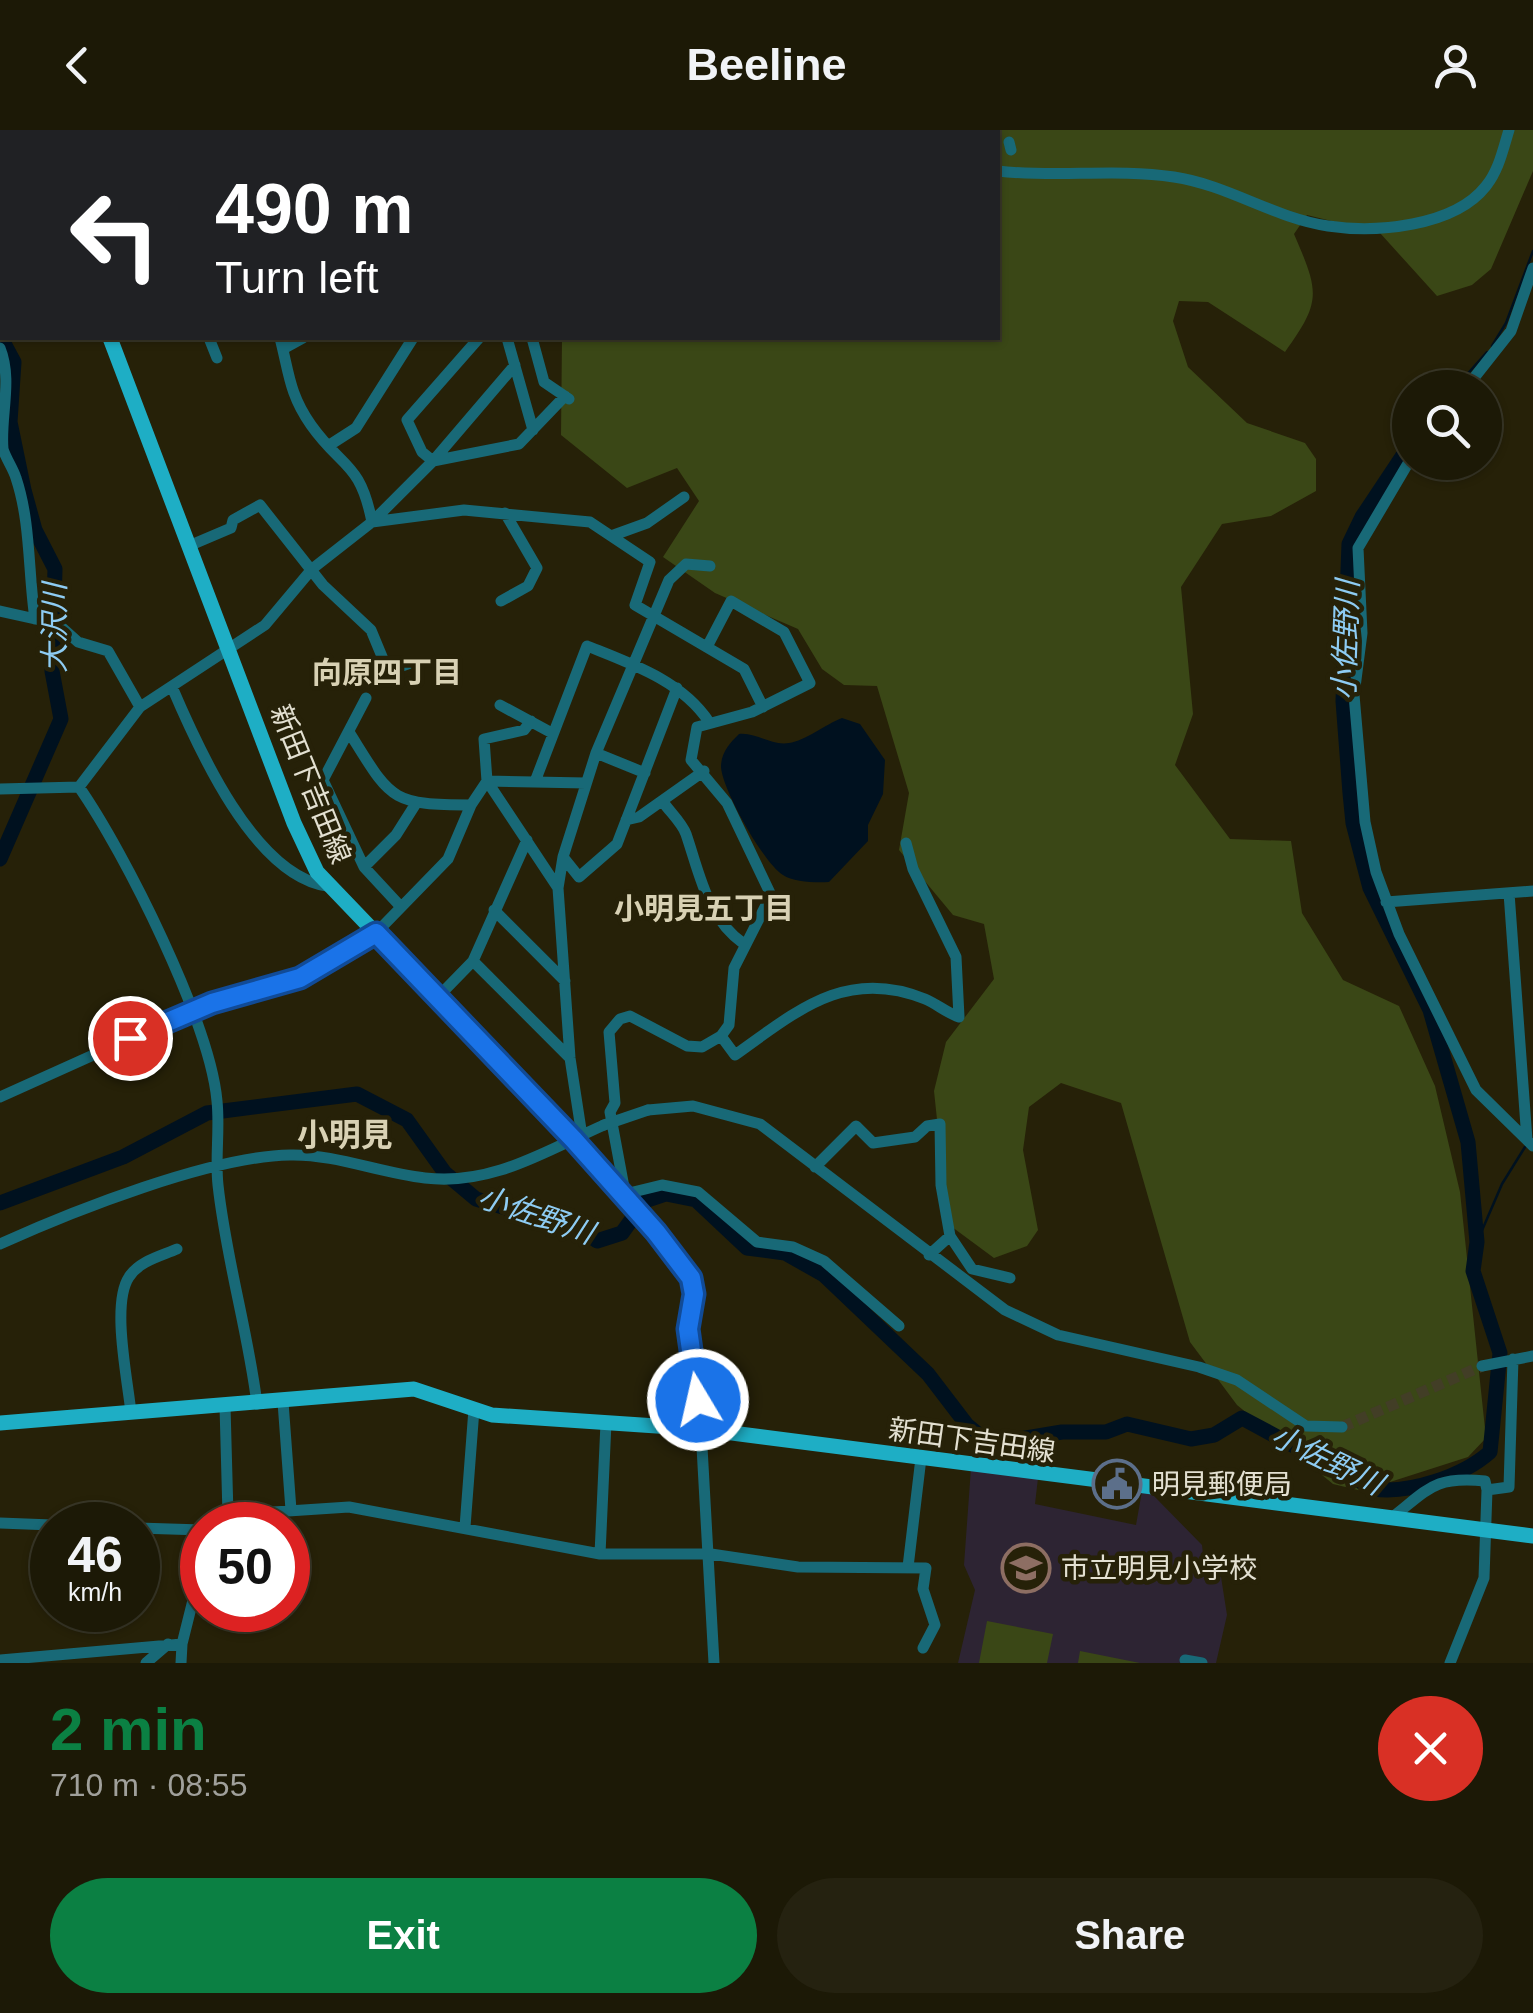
<!DOCTYPE html>
<meta charset="utf-8">
<style>
:root{--surface:#1c1906;--page:#252210;--text:#f1f3f6;--muted:#a0a09b;--line:#3a3828;--accent:#0b8043}
body{margin:0;font-family:Arial,"Noto Sans JP",sans-serif;background:var(--page);color:var(--text);height:100vh;display:flex;flex-direction:column;font-size:38px;white-space:nowrap}
*{box-sizing:border-box;margin:0}
p{font-size:32px;color:var(--muted)}
.icon{flex:none;width:55px;height:55px;fill:none;stroke:currentColor;stroke-width:2;stroke-linecap:round;stroke-linejoin:round}
.map{position:relative;height:1533px;overflow:hidden}
.drawer{display:flex;flex-direction:column;background:var(--surface);flex:1}
.drawer>*{flex:none}
.guide{position:absolute;left:0px;top:0px;width:1000px;height:210px;box-shadow:0 2px 8px #0004,0 0 0 2px var(--line);background:#202124;color:#fff;overflow:hidden}
.controls{position:absolute;left:1392px;top:240px;display:grid;gap:20px}
.controls a{display:grid;place-items:center;width:110px;height:110px;border-radius:50%;background:var(--surface);box-shadow:0 2px 8px #0004,0 0 0 2px var(--line);font-size:50px}
.speed{position:absolute;left:30px;top:1372px;display:flex;gap:20px;font-size:50px;font-weight:700;text-align:center}
.speed>*{display:grid;place-content:center;width:130px;height:130px;border-radius:50%;background:var(--surface);box-shadow:0 2px 8px #0004,0 0 0 2px var(--line);line-height:1}
.speed small{font-size:25px;font-weight:400}
.speed .limit{border:15px solid #d22;background:#fff;color:#111}
.pin{position:absolute;display:grid;place-items:center;width:85px;height:85px;color:#fff;margin:-42px;border:5px solid #fff;border-radius:50%;box-shadow:0 2px 10px #0007}
.me{position:absolute;width:110px;margin:-55px;rotate:351deg;stroke-linejoin:round;filter:drop-shadow(0 0 8px #0008)}
.turn{display:flex;align-items:center;gap:35px;height:210px;padding:0 50px;font-size:45px}
.turn .icon{width:130px;height:130px;stroke-width:2.5}
.turn b{display:block;font-size:70px;line-height:85px}
.round{display:grid;place-items:center;flex:none;width:105px;height:105px;border-radius:52px;background:var(--page)}
.summary{display:flex;align-items:center;justify-content:space-between;height:170px;padding:0 50px}
h1{font-size:60px;font-weight:700;line-height:75px;color:var(--accent)}
.button{display:flex;gap:20px;margin-top:auto;padding:20px 50px}
.button a{flex:1;height:115px;border-radius:60px;background:var(--accent);color:#fff;font-size:40px;font-weight:700;line-height:115px;text-align:center}
.button a+a{background:var(--page);color:var(--text)}
header{display:flex;justify-content:space-between;align-items:center;height:130px;padding:0 50px;background:var(--surface);font-size:45px;font-weight:700}
.map>svg:first-child{display:block}
</style>
<header><svg class="icon" aria-label="back" viewBox="0 0 24 24"><path d="M15 5l-7 7 7 7"/></svg>Beeline<svg class="icon" aria-label="person" viewBox="0 0 24 24"><circle cx="12" cy="8" r="4"/><path d="M4 21q1-7 8-7t8 7"/></svg></header>
<div class="map">
<svg width="1533" height="1533" viewBox="0 0 1533 1533">
<rect width="100%" height="100%" fill="#262108"/>
<!-- education -->
<path fill="#2d2433" d="M971 1338 1038 1348 1035 1374 1136 1395 1142 1361 1153 1365 1202 1415 1204 1434 1221 1447 1227 1485 1216 1533H958L975 1460 964 1435Z"/>
<!-- green -->
<path fill="#3a4716" d="M677 0H1533V41L1491 139 1472 155 1437 166 1380 103 1307 85 1294 104C1319 162 1322 171 1285 222L1208 172 1179 171 1173 191 1188 237 1247 293 1305 313 1316 329V361L1271 386 1222 394 1181 457 1193 584 1175 635 1230 709 1291 711 1302 783 1343 850 1399 876 1435 956 1460 1062 1486 1308 1468 1327 1362 1361 1333 1354 1237 1275 1190 1212 1121 973 1061 953 1029 977 1023 1020 1038 1100 1027 1116 994 1128 948 1094 934 961 946 912 994 849 984 794 953 785 899 720 909 663 877 556 844 555 822 539 798 499 715 463 663 427 699 371 677 338 627 358 561 305 562 208H998V2Z
M987 1491 1053 1504 1047 1533H979Z
M1080 1521 1140 1533H1078Z"/>
<!-- water -->
<path fill="#00111f" d="M842 588 860 594 885 630 883 664 868 695V711L829 752C816 753 793 752 783 745 764 734 722 659 721 637 721 622 730 613 739 604 756 602 771 616 789 613 805 611 826 594 842 588Z"/>
<g fill="none" stroke-linecap="round" stroke-linejoin="round">
<!-- stream -->
<path stroke="#00111f" stroke-width="2.5" d="M1492 216 1506 193 1533 121
M1455 258 1487 222
M1477 1112 1502 1054 1525 1017"/>
<!-- river -->
<path stroke="#00111f" stroke-width="15" d="M0 206 14 232 10 292 24 360 35 400 55 439 52 541 61 589 0 729
M0 1073 123 1027 207 983 357 964 407 990 445 1043 476 1069 583 1101 597 1111 622 1103 645 1071 666 1064 696 1070 747 1118 785 1123 824 1145 928 1244 967 1295 990 1314 1062 1302H1106L1127 1294 1191 1309 1214 1305 1242 1288 1374 1359C1410 1364 1463 1346 1490 1322L1500 1223 1473 1141 1477 1112 1468 1012 1430 880 1370 758 1353 693 1350 663 1343 571 1349 414 1362 387 1410 315"/>
<!-- minor-tunnel -->
<path stroke="#423e26" stroke-width="11" stroke-dasharray="11 5.5" stroke-linecap="butt" d="M1342 1297 1482 1236"/>
<!-- minor -->
<path stroke="#186977" stroke-width="11" d="M30 0 31 2
M765 0 767 2
M920 0 923 2
M308 2V0
M889 2 892 0
M1009 12 1011 20
M998 41C1056 48 1115 38 1174 47 1228 55 1274 88 1328 96 1375 103 1454 97 1486 56 1499 40 1503 19 1509 0
M0 193 2 198
M209 208 217 228
M280 208C289 242 289 264 311 295 342 339 360 331 372 392
M507 208 533 300
M532 208 544 252 569 269
M0 218C13 250 0 287 3 319 6 329 13 338 16 348 31 393 28 442 35 489
M283 219 303 208
M1466 258 1511 201 1533 138
M328 316 356 298 413 208
M1410 330 1358 418 1362 503 1354 565 1365 692 1376 742 1399 804 1476 960 1533 1016
M433 331 422 322 407 290 479 208
M433 331 519 314 565 266
M372 392 464 380 590 392 650 432 635 475 744 539 763 577
M611 406 647 393 684 367
M191 415 231 398 233 390 260 375 323 455 371 500 388 541 413 532
M501 471 528 456 537 438 505 383
M0 481 58 494 78 512 108 521 140 577
M172 557C198 618 254 745 327 756
M366 568 323 650 364 737 401 777
M500 575 552 603
M531 591 524 600 484 609 487 651 558 758
M349 602C391 669 389 675 471 675
M596 623 645 643
M536 649 587 516C632 534 682 551 709 592
M487 651 586 653
M79 657C125 723 210 893 217 971 220 999 215 1028 218 1055 226 1129 248 1201 257 1274
M0 659 79 657 140 577 265 495 312 439 372 392 433 331 515 235
M663 672C670 682 682 693 686 704 700 745 707 788 744 814
M626 690 639 687 704 641
M563 727 579 747 617 714 677 558
M364 737 396 705 415 675
M1509 763 1527 1010
M1386 772 1533 761
M494 780 565 851
M473 831 570 928
M437 868 473 831 527 710
M721 906 735 925C797 881 846 837 925 869 937 874 947 883 959 887L956 827 913 739 906 713
M0 967 191 881 300 848 352 820 376 803 448 729 471 675 487 651
M648 980 693 976 760 994 1005 1180 1058 1205 1199 1237 1237 1250 1306 1296 1342 1297
M582 1006 570 928 558 758 563 727 596 623 669 450 686 434 710 436
M815 1037 856 996 873 1013 915 1007 927 996 940 994 941 1055 950 1106 929 1125
M625 1064 662 1055 698 1062 757 1112 793 1117 824 1131 899 1196
M626 1068 610 982 615 973 609 902 620 889 630 886 687 916 702 917 721 906 729 895 734 838 771 765 727 673 691 630 697 597 752 582 810 553 784 502 731 471 708 515
M950 1106 972 1139 1010 1148
M0 1114C73 1081 212 1026 290 1025 336 1024 379 1043 425 1048 492 1056 545 1021 604 995
M1482 1236 1533 1226
M283 1272 291 1380
M225 1276 228 1385
M131 1283C128 1251 111 1174 129 1147 139 1131 161 1126 177 1119
M701 1299 714 1533
M1390 1389C1429 1359 1433 1346 1485 1351L1487 1360 1509 1357 1513 1229
M0 1393 52 1395
M215 1395 228 1385 349 1377 600 1424H711L798 1437 926 1438 923 1459 935 1495 923 1518
M465 1397 474 1279
M138 1398 202 1400
M600 1424 606 1293
M908 1437 921 1328
M0 1530 182 1514
M1185 1530 1202 1533
M146 1533 168 1514
M181 1533 182 1514 202 1434
M1450 1533 1484 1448 1487 1360"/>
<!-- major -->
<path stroke="#1eaec5" stroke-width="15" d="M0 43 2 42
M110 208 294 693 317 742 574 1010 656 1101 691 1149 694 1163 689 1199 701 1299
M0 1293 414 1259 492 1285 701 1299 1533 1406"/>
<!-- minor-bridge -->
<path stroke="#186977" stroke-width="11" d="M604 995 648 980"/>
</g>
<g fill="none" stroke-linecap="round" stroke-linejoin="round">
<!-- route casing -->
<g stroke="#114b97" stroke-width="25">
<path id="route" d="M130 908 212 873 300 848 376 803 574 1010 656 1102 691 1148 694 1164 688 1199 698 1270"/>
</g>
<!-- route -->
<use href="#route" stroke="#1a73e8" stroke-width="18"/>
</g>
<!-- icons -->
<defs>
<g id="civic-ring" transform="scale(2.5)"><circle r="9.5" fill="#262108" stroke="#5c6f8a" stroke-width="1.5"/><path d="M-.6-6.5H3V-4.5H.6V-3L4-1V1h2V6H-6V1h2V-1L-.6-3ZM-1.2 2.5V6h2.4V2.5Z" fill="#5c6f8a"/></g>
<g id="school-ring" transform="scale(2.5)"><circle r="9.5" fill="#262108" stroke="#8d6e63" stroke-width="1.5"/><path d="M0-5L7-2L0 1L-7-2ZM-4 1L0 2.5L4 1V4Q0 6-4 4Z" fill="#8d6e63"/></g>
</defs>
<g fill-rule="evenodd">
<use href="#civic-ring" x="1117" y="1354"/>
<use href="#school-ring" x="1026" y="1438"/>
</g>
<g text-anchor="middle" stroke-width="9" stroke-linejoin="round" paint-order="stroke">
<!-- street labels -->
<g font-size="28" fill="#e3e0d1" stroke="#262108">
<text transform="translate(311 654) rotate(68)" y="10">新田下吉田線</text>
<text transform="translate(972 1310) rotate(8)" y="10">新田下吉田線</text>
</g>
<!-- poi labels -->
<g font-size="28" fill="#e3e0d1" stroke="#262108" text-anchor="start">
<text x="1152" y="1364">明見郵便局</text>
<text x="1061" y="1448">市立明見小学校</text>
</g>
<!-- water labels -->
<g font-size="30" font-style="italic" fill="#8eccf3" stroke="#262108">
<text transform="translate(55 498) rotate(-90)" y="10">大沢川</text>
<text transform="translate(1346 510) rotate(-88)" y="10">小佐野川</text>
<text transform="translate(536 1085) rotate(19)" y="10">小佐野川</text>
<text transform="translate(1327 1330) rotate(26)" y="10">小佐野川</text>
</g>
<!-- neighbourhood labels -->
<g font-size="30" font-weight="bold" fill="#d8d1b4" stroke="#262108">
<text x="387" y="553">向原四丁目</text>
<text x="704" y="789">小明見五丁目</text>
</g>
<!-- quarter labels -->
<g font-size="32" font-weight="bold" fill="#d8d1b4" stroke="#262108">
<text x="345" y="1016">小明見</text>
</g>
</g>
</svg>
<div class="controls">
<a><svg class="icon" aria-label="search" viewBox="0 0 24 24"><circle cx="10" cy="10" r="6"/><path d="M15 15l6 6"/></svg></a>
</div>
<div class="speed"><div>46<small>km/h</small></div><div class="limit">50</div></div>
<div class="pin" style="left:130px;top:908px;background:#d93025"><svg class="icon" aria-label="arrive" viewBox="0 0 24 24"><path d="M6 21V4h12l-3 4 3 4H6"/></svg></div>
<svg class="me" style="left:698px;top:1270px" viewBox="-20 -20 40 40"><circle r="17" fill="#1a73e8" stroke="#fff" stroke-width="3"/><path d="M0-11L8 9 0 5-8 9z" fill="#fff"/></svg>
<div class="guide">
<div class="turn"><svg class="icon" aria-label="left" viewBox="0 0 24 24"><path d="M17 20v-9H6M10 6l-5 5 5 5"/></svg><div><b>490 m</b>Turn left</div></div>
</div>
</div>
<section class="drawer">
<div class="summary"><div><h1>2 min</h1><p>710 m · 08:55</p></div><a class="round" style="background:#d93025;color:#fff"><svg class="icon" aria-label="close" viewBox="0 0 24 24"><path d="M6 6l12 12M18 6L6 18"/></svg></a></div>
<div class="button"><a>Exit</a><a>Share</a></div>
</section>
